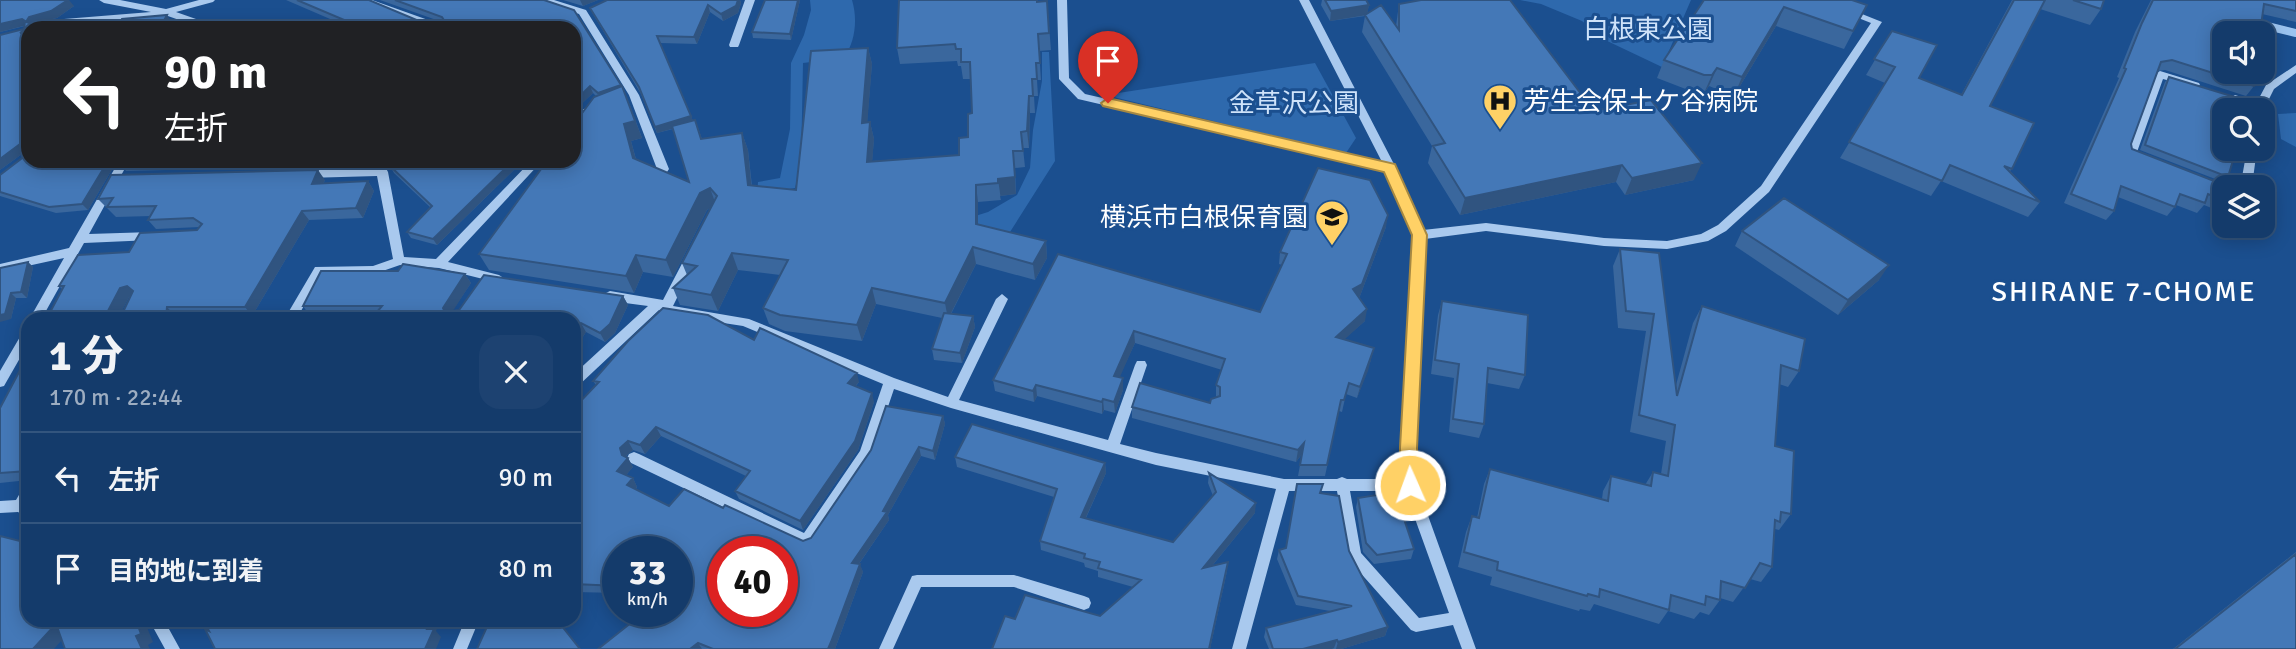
<!DOCTYPE html>
<html lang="ja">
<meta charset="utf-8">
<style>
:root{--surface:#143b6b;--page:#1d4271;--text:#f1f3f6;--muted:#9dadc1;--line:#33557e}
body{margin:0;font-family:Signika,"Noto Sans JP",sans-serif;background:var(--page);color:var(--text);height:100vh;display:flex;flex-direction:column;font-size:26px;white-space:nowrap}
*{box-sizing:border-box;margin:0}
p{font-size:23px;color:var(--muted)}
.icon{flex:none;width:38px;height:38px;fill:none;stroke:currentColor;stroke-width:2;stroke-linecap:round;stroke-linejoin:round}
.map{position:relative;flex:1;overflow:hidden}
.details{position:absolute;left:21px;top:312px;width:560px;height:315px;display:flex;flex-direction:column;background:var(--surface);border-radius:21px;box-shadow:0 4px 18px #0003,0 0 0 2px var(--line)}
.details>*{flex:none}
.banner{position:absolute;left:21px;top:21px;width:560px;height:147px;border-radius:21px;box-shadow:0 4px 18px #0003,0 0 0 2px var(--line);background:#202124;color:#fff;overflow:hidden}
.fabs{position:absolute;left:2212px;top:21px;display:grid;gap:14px}
.fabs a{display:grid;place-items:center;width:63px;height:63px;border-radius:14px;background:var(--surface);box-shadow:0 4px 18px #0003,0 0 0 2px var(--line);font-size:35px}
.speed{position:absolute;left:602px;top:536px;display:flex;gap:14px;font-size:35px;font-weight:700;text-align:center}
.speed>*{display:grid;place-content:center;width:91px;height:91px;border-radius:50%;background:var(--surface);box-shadow:0 4px 18px #0003,0 0 0 2px var(--line);line-height:1}
.speed small{font-size:18px;font-weight:400}
.speed .limit{border:10px solid #d22;background:#fff;color:#111}
.pin{position:absolute;display:grid;place-items:center;width:60px;height:60px;color:#fff;margin:-72px -30px;border-radius:50% 50% 50% 0;rotate:-45deg;box-shadow:0 0 7px #0007}
.pin .icon{rotate:45deg}
.me{position:absolute;width:77px;margin:-38px;rotate:358deg;stroke-linejoin:round;filter:drop-shadow(0 0 5px #0008)}
.turn{display:flex;align-items:center;gap:24px;height:147px;padding:0 28px;font-size:32px}
.turn .icon{width:91px;height:91px;stroke-width:2.5}
.turn b{display:block;font-size:49px;line-height:60px}
.round{display:grid;place-items:center;flex:none;width:74px;height:74px;border-radius:21px;background:var(--page)}
.headline{display:flex;align-items:center;justify-content:space-between;height:119px;padding:0 28px}
h1{font-size:42px;font-weight:800;line-height:52px}
ul{padding:0;list-style:none}
li{display:flex;align-items:center;gap:21px;height:91px;padding:0 28px;border-top:2px solid var(--line)}
li div{flex:1}
li b{display:block;font-size:26px}
li em{font-style:normal}
.map>svg:first-child{display:block}
</style>
<div class="map">
<svg width="2296" height="649" viewBox="0 0 2296 649">
<rect width="100%" height="100%" fill="#1b4f8f"/>
<!-- green -->
<path fill="#2e69ad" d="M810 0H852C858 20 855 42 844 58L803 63 801 165 795 188 789 189 785 234 916 228 917 224 969 218 988 212 1017 195 1030 168 1033 130 1042 81V52H1049L1055 161 1010 232 883 252 757 245 775 198H757L758 182 780 178 790 129 791 63 804 35 811 10Z
M1520 0H1691L1662 67 1603 39 1582 21 1541 4Z
M1315 63 1356 138 1346 153 1105 95Z
M2296 113V147L2281 139 2278 114Z"/>
<g fill="none" stroke-linecap="round" stroke-linejoin="round">
<!-- stream -->
<path stroke="#9cc4f0" stroke-width="8" d="M2251 22 2296 33"/>
<!-- minor -->
<path fill="#a9c9ee" fill-rule="evenodd" d="M99 0H120L166 9 199 0H215L213 2 176 12 216 26 217 28H202L165 15 143 20 34 28 35 26 64 19 151 12 104 3Z
M358 0H372L445 26 446 28H431Z
M539 0H554L586 10 639 95 669 169 667 172H659L657 169 629 95 579 14 541 2Z
M745 0H755L739 45 738 47H730L729 45Z
M1057 0H1067L1069 78 1085 94 1382 162 1299 0H1309L1396 168 1423 230 1486 223 1604 238 1667 241 1701 234 1718 225 1761 186 1871 23 1813 0H1827L1882 22 1769 192 1726 231 1708 241 1667 249 1604 246 1486 231 1425 239 1415 448 1417 485 1476 649H1462L1453 625 1416 632 1411 630 1349 560 1337 491H1289L1246 649H1232L1276 489 1156 465 951 408 894 389 871 457 812 545 807 547 629 462 627 458 629 454 634 452 639 454 804 533 860 451 883 384 743 326 665 314 659 310 578 386 574 387V374L648 306 610 301 604 296 606 293 610 291 663 300 688 252 692 251 698 255 673 306 749 319 894 378 948 397 996 299 1002 294 1008 299 959 400 1108 440 1135 365 1137 361H1145L1147 365 1120 444 1156 453 1284 479H1337L1342 477 1347 479H1403L1401 448 1413 235 1386 171 1078 99 1059 79ZM1350 491H1405L1449 613 1419 618 1361 553Z
M2296 65V73L2274 89 2263 111 2253 110 2254 108 2231 100 2230 98 2235 95 2257 102 2266 85Z
M2160 71 2199 83 2200 85 2195 88 2163 79 2137 152 2145 158 2140 162 2127 157 2126 154 2155 74Z
M594 106 599 110 598 113 585 117 578 125 574 126V115L577 111Z
M2247 149H2257L2252 186 2234 187 2235 184 2241 183Z
M119 161H129L89 234 152 232 158 236 152 240 84 243 42 318H30L64 258 0 272V264L69 248Z
M372 161H382L388 172 404 257 436 259 531 161H542L448 262 499 275 505 279 499 283 439 268 400 265 374 274H322L297 318H285L315 267 373 266 393 259 377 176 306 178 300 174 306 170 375 168Z
M28 328V344L4 386 0 387V371L24 330Z
M28 486V518L18 512 0 513V501L16 500 23 488Z
M917 575H1014L1084 596 1089 598 1091 603 1089 608 1084 610 1014 587H921L893 649H879L912 576Z
M149 620H164L180 649H165Z
M465 620H479L467 649H453Z"/>
</g>
<!-- wall -->
<path fill="#3a679d" fill-rule="evenodd" d="M0 0 74 6 57 18 34 23 37 28H28L117 161 88 210 56 213 0 196V175L26 155V151L0 170V35L24 29 25 26 0 32Z
M286 0H369L426 24 442 22 380 0H544L574 10 622 86 629 103 642 138 631 141 636 159 689 182 673 129 657 133 641 94 593 14 590 8 607 0H740L741 3 738 13 723 21 710 12 697 44 660 43 693 121 695 120 702 139 742 133 748 150 752 186 796 190 811 51 868 48 872 64 867 122H870L874 139 872 161 959 155V138L968 137V114L972 113 970 79H963L961 66H958L957 61 900 64 897 48 899 0H1037L1038 2 1047 1 1051 50 1039 51 1041 80H1037L1038 96H1034L1035 113H1030L1029 148H1023L1025 167 1015 168 1016 194 1000 196 1001 200 978 202V224L1046 241 1047 258 1035 280 976 264 951 314 973 316 975 327 962 363 934 360 932 349 942 318 876 304 862 341 785 331 769 324 763 308 780 275 738 270 718 311 680 305 673 288 687 275 682 263 711 208 707 210 673 277 643 272 634 293 489 270 479 254 547 161H574V124L594 97 596 96 593 93 574 111V28H351Z
M563 0H598L583 6Z
M765 0H800L791 40 753 38 752 32Z
M1322 0H1366L1369 5 1367 13 1396 26 1399 4 1594 111 1694 180 1625 195 1616 182 1460 215 1428 163 1432 146 1362 32 1365 16 1330 21 1321 5Z
M1704 0 1867 5 1844 49 1776 26 1734 96 1709 86 1704 93H1696L1657 78 1664 60Z
M2012 0H2104L2101 9 2090 25 2040 9 1990 106 2012 169 2010 171 2040 202 2028 217 1941 181 1931 196 1840 158 1885 83 1866 75 1892 31 1919 78 1961 95Z
M2151 0H2296V22L2262 14 2254 86 2246 96 2165 70 2158 71 2131 144 2132 149 2223 200 2214 209 2204 205 2197 213 2176 205 2167 216 2118 197 2114 211 2106 220 2064 203 2119 78 2117 77 2135 32Z
M2169 77 2224 110 2236 158 2232 162 2228 177 2223 182 2140 150 2165 82Z
M122 161H334L331 166 126 171 121 165Z
M400 161H523L437 245 411 238 407 232 431 208 394 173 390 166Z
M325 180 323 184 368 181 374 191 363 218 309 220 252 316H175V318H47L63 290 59 286 129 252 197 230 200 227 156 229 148 220 151 216 116 217 98 199ZM131 296 124 310H122L129 297Z
M1386 227 1360 296 1359 297 1365 321 1344 339 1371 360 1357 398 1346 394 1342 412 1339 411 1325 476H1298L1302 454 1296 462 1132 418V407L1210 403 1217 397 1216 396V385L1222 370 1135 343 1119 377 1123 390 1115 413 1104 410 1102 414 1037 396 1034 402 995 391 993 380 1058 254 1260 312 1282 265 1279 264 1280 252Z
M1742 231 1879 280 1838 315 1735 246Z
M1620 249 1659 253 1676 385 1693 323 1702 306 1799 371 1788 387 1779 384 1775 446 1791 514 1779 530 1775 529 1772 567 1761 582 1750 579 1733 602 1720 598V600L1709 615 1700 612 1694 619 1668 611 1659 624 1594 604 1590 611 1580 609 1579 611 1490 585 1492 577 1458 567 1466 532 1472 516 1477 518 1484 484 1490 469 1602 499 1603 491 1611 476 1645 485 1653 472 1661 474 1666 441 1630 432 1646 331 1618 328 1613 266Z
M28 262 33 267 27 298H16L11 319 0 268Z
M465 274 471 283 452 311 623 296 628 305 615 333 605 342 586 332 574 351V318L310 316 303 306Z
M1442 301 1525 375 1519 389 1487 383 1484 424 1479 438 1449 432 1454 378 1431 374 1438 315Z
M754 340 859 382 856 386 874 402 858 450 803 530 739 499 735 491 746 476 661 436 645 454 633 450 625 457 628 458 633 467 626 475 633 478 637 487 636 489 669 506 723 508 803 541 811 538 943 416 945 424 935 460 921 456 888 515 889 520 859 564 863 572 835 649H598L677 611V551H618V593L575 592 574 594V408L596 385 593 381Z
M28 355V480L0 483V408Z
M955 457 1105 463 1106 473 1086 518 1173 542 1213 496 1208 483 1209 473 1255 513 1212 566 1227 571 1210 649H992L1015 619 1100 616 1133 587 1098 577V571L1085 567 1084 563 1041 550 1040 541 1054 497 957 467Z
M1321 493 1349 551 1388 627 1385 636 1341 649H1269L1264 637 1266 628 1330 611 1296 605 1277 559 1279 550 1286 548Z
M1358 498 1414 549 1411 559 1374 564 1363 552 1356 507Z
M2296 552V649H2173Z"/>
<!-- shaded-wall -->
<path fill="#305480" d="M68 0H69L74 6 57 18 34 23 37 28H28V38L20 33 29 26 26 22 29 17Z
M580 0H598L583 6Z
M738 0H740L741 3 738 13 723 21 721 14Z
M798 0H800L791 40 790 34Z
M708 5 710 12 697 44 694 37Z
M1369 5 1367 15 1330 21 1331 11Z
M1784 7 1776 26 1734 96 1742 77Z
M167 15 172 22 168 28H160Z
M22 19 27 25 0 32V24Z
M868 48 872 64 866 140 862 123Z
M1717 68 1709 86 1704 93 1712 75Z
M621 85 624 92 601 100 598 93Z
M590 86 593 93 574 111V102Z
M622 86 642 138 631 141 640 175 633 158 624 124Z
M1029 96 1030 113 1029 148 1027 131Z
M691 116 694 123 657 133 655 127Z
M870 122 874 139 871 178 867 162Z
M742 133 748 150 753 202 748 185Z
M20 144 26 151 0 170V159Z
M1013 151 1016 194 1000 196 1001 200 998 179Z
M108 161H117L88 210 82 204Z
M328 161H334L331 166Z
M513 161H523L437 245 433 239Z
M1702 163 1694 180 1625 195 1632 178Z
M1622 165 1616 182 1460 215 1465 198Z
M318 170 325 180 318 193 312 184Z
M368 181 374 191 363 218 356 208Z
M976 185 978 202V240L976 224Z
M710 188 716 205 707 210 673 277 666 260 700 193Z
M302 211 309 220 252 316 245 307Z
M1388 215 1386 227 1360 296 1350 300 1353 289Z
M1046 241 1047 258 1035 280 1033 264Z
M973 247 976 264 948 319 945 303Z
M732 253 738 270 718 311 711 295Z
M636 255 643 272 634 293 626 276Z
M28 262 33 267 27 298 21 292Z
M1889 265 1879 280 1838 315 1848 300Z
M465 274 471 283 449 317 443 308Z
M127 286 136 295 129 297 118 318 108 311 120 288Z
M872 288 876 304 862 341 857 325Z
M11 293 16 298 11 319 0 322V315Z
M623 296 628 305 615 333 605 342 600 333Z
M167 307 175 316V318H166Z
M1367 309 1365 321 1334 349 1336 337Z
M973 316 975 327 962 363 960 353Z
M581 323 586 332 574 351V334Z
M1134 331 1135 343 1115 388 1114 376Z
M1374 348 1368 371 1357 398 1360 387Z
M857 373 859 382 851 391 848 383Z
M1123 378V390L1115 413 1114 402Z
M1036 385 1037 396 1034 402 1033 391Z
M872 393 874 402 858 450 803 530 800 521Z
M1103 399 1104 410 1102 414V402Z
M943 416 945 424 935 460 933 451Z
M656 427 661 436 645 454 640 445Z
M628 441 633 450 625 457 628 458 633 467 622 480 617 471 620 448Z
M1304 443 1302 454 1296 462 1298 450Z
M919 447 921 456 888 515 889 520 854 571 852 563 883 511Z
M1105 463 1106 473 1082 526 1081 517Z
M633 478 637 487 632 493 627 485Z
M1256 503 1255 513 1203 577V568Z
M1228 562 1210 649H1209Z
M860 564 863 572 835 649H828Z
M136 620H144L153 642 148 645 150 649H142L136 636Z
M431 620H441L436 631 441 637 436 649H425L427 629Z
M557 620H564L562 625Z
M56 624 69 632 54 649H33Z
M1388 627 1385 636 1341 649H1336L1338 642Z
M1337 640 1334 648 1332 649H1303Z
M698 643 702 649H690Z"/>
<!-- building -->
<path fill="#4478b7" stroke="#305480" stroke-width="2" fill-rule="evenodd" d="M0 0H68L51 11 29 17 26 22 33 24 20 33 28 32V161H108L82 204 49 207 0 192V175L26 155 24 145 20 144 0 159V35L24 29 25 21 22 19 0 24Z
M297 0H369L426 24 445 22 442 17 395 0H544L574 10 621 85 598 93 590 86 574 102V28H363Z
M607 0H738L736 6 721 14 708 5 694 37 657 36 691 116 655 127 639 87 590 8Z
M765 0H798L790 34 752 32Z
M899 0H1037V2L1047 1 1049 33 1038 34 1040 63H1036L1037 79H1032L1033 96H1029L1027 131 1021 132 1023 151H1013L1015 177 998 179V183L976 185V224L1046 241 1033 264 973 247 945 303 872 288 857 325 780 315 763 308 788 260 732 253 711 295 673 288 697 266 682 263 717 196 710 188 700 193 666 260 636 255 626 276 479 254 547 161H574V124L594 97 622 86 635 121 624 124 633 158 689 182 672 126 695 120 701 139 742 133 748 185 796 190 811 51 868 48 862 123 870 122 867 162 959 155V138L968 137V114L972 113 970 62H961V49H956L955 44 897 48Z
M1325 0H1366L1369 5 1331 11Z
M1421 0H1510L1594 111 1651 100 1702 163 1632 178 1622 165 1465 198 1433 146 1445 143 1365 15 1381 5 1399 30V4Z
M1704 0H1852L1867 5 1853 31 1784 7 1742 77 1717 68 1712 75H1704L1664 60Z
M2014 0H2045L1990 106 2034 123 2012 169 2004 166 2040 202 1950 165 1942 181 1849 142 1895 67 1874 59 1892 31 1937 45 1919 78 1962 95Z
M2073 0H2104L2101 9Z
M2153 0H2296V11L2264 4 2260 33H2224V72H2255L2254 86 2172 60 2161 62 2131 144 2132 149 2227 186V187H2224V195L2223 200 2208 194 2205 203 2180 194 2175 207 2121 186 2114 211 2071 194 2126 69 2124 68 2142 23Z
M167 15 160 28H68L120 23 122 19Z
M2169 77 2251 102 2248 110H2224V149H2239L2236 158 2234 157 2228 177 2145 145Z
M122 161H274L121 165Z
M400 161H513L433 239 407 232 432 206 390 166Z
M1318 168 1370 180 1388 215 1362 284 1353 289 1367 309 1336 337 1374 348 1360 387 1349 383 1344 400H1341L1327 465H1300L1304 443 1298 450 1132 407 1140 383 1210 403 1211 399 1220 396V387L1216 385 1225 359 1134 331 1114 376 1123 378 1114 402 1103 399 1102 402 1036 385 1033 391 993 380 1058 254 1260 312 1287 254 1280 252Z
M318 170 312 184 368 181 356 208 302 211 245 307H167L166 318H47L64 286H59L78 255 129 252 140 233 197 230 202 224 193 218 148 220 156 206 107 207 113 198 98 199 111 175ZM127 286 133 291 124 310 108 311 120 288Z
M1784 198 1889 265 1848 300 1742 231Z
M1620 249 1659 253 1677 396 1702 306 1805 339 1799 371 1781 365 1775 446 1794 451 1791 514 1781 512 1780 522 1775 520 1772 567 1760 563 1745 588 1721 581 1720 600 1706 596 1705 605 1671 595 1669 610 1600 589 1599 597 1588 594 1587 596 1497 570 1498 562 1464 552 1472 516 1479 518 1490 469 1608 501 1611 476 1651 486 1653 472 1668 476 1675 425 1639 415 1654 314 1626 311Z
M28 262 21 292 11 293 5 314 0 315V268Z
M403 264 465 274 443 308 445 312 459 310 484 275 623 296 610 324 600 333 581 323 574 334V318H372L382 306H303L321 271H398Z
M1442 301 1528 315 1525 375 1488 368 1484 424 1453 419 1459 364 1435 360Z
M663 308 708 315 754 340 760 328 857 373 848 383 872 393 855 441 800 521 735 491 750 471 656 427 640 445 628 441 620 448 622 455 628 458 617 471 633 478 627 485 669 506 684 489 723 508 725 505 803 541 811 538 871 450 886 406 943 416 933 451 919 447 883 511 887 512 852 563 860 564 831 642 828 649H713L698 643 690 649H598L646 611H677V551H618V586L574 584V459L576 457 574 455V408L599 382 593 381 628 341ZM723 551H782V611H723Z
M944 313 973 316 960 353 932 349Z
M28 355V471L0 473V408Z
M972 424 1105 463 1081 517 1173 542 1216 492 1209 473 1256 503 1203 568 1228 562 1209 649H992L1005 616 1015 619 1025 595 1100 616 1141 580 1098 568 1100 562 1084 558 1085 554 1040 541 1057 489 955 457Z
M1297 484H1323L1320 493 1339 496 1349 551 1388 627 1338 642 1337 640 1303 649H1273L1266 628 1352 606 1298 596 1279 550 1286 548Z
M1395 492 1414 549 1377 555 1366 543 1358 498Z
M0 536 28 543V620H136L141 634 136 636 142 649H65L56 624 33 649H0Z
M2296 554V649H2175Z
M203 620H431L427 629H434L425 649H215L205 629 209 631Z
M490 620H557L580 649H477Z"/>
<!-- route -->
<path fill="#ffd166" stroke="#a68842" stroke-width="2" d="M1108 98 1395 164 1427 235 1417 448 1419 485 1416 490 1410 493 1404 490 1401 485 1400 448 1412 235 1384 172 1103 106 1101 103Z"/>
<!-- icons -->
<defs>
<g id="hospital-pin" transform="scale(1.75)"><path d="M0 17L-7.5 6A9.5 9.5 0 1 1 7.5 6Z" fill="#ffd166" stroke="#1b4f8f"/><path d="M-5-5h3v3.5h4V-5h3V5h-3V1.5h-4V5h-3Z" fill="#111"/></g>
<g id="school-pin" transform="scale(1.75)"><path d="M0 17L-7.5 6A9.5 9.5 0 1 1 7.5 6Z" fill="#ffd166" stroke="#1b4f8f"/><path d="M0-5L7-2L0 1L-7-2ZM-4 1L0 2.5L4 1V4Q0 6-4 4Z" fill="#111"/></g>
</defs>
<g fill-rule="evenodd">
<use href="#hospital-pin" x="1500" y="101"/>
<use href="#school-pin" x="1332" y="217"/>
</g>
<g text-anchor="middle" stroke-width="6" stroke-linejoin="round" paint-order="stroke">
<!-- park labels -->
<g font-size="26" fill="#cfe3fa" stroke="#1b4f8f">
<text x="1648" y="38">白根東公園</text>
<text x="1294" y="112">金草沢公園</text>
</g>
<!-- poi labels -->
<g font-size="26" fill="#fff" stroke="#1b4f8f" text-anchor="start">
<text x="1524" y="110">芳生会保土ケ谷病院</text>
<text x="1308" y="226" text-anchor="end">横浜市白根保育園</text>
</g>
<!-- neighbourhood labels -->
<g font-size="28" letter-spacing="2" fill="#fff" stroke="#1b4f8f">
<text x="2124" y="301">SHIRANE 7-CHOME</text>
</g>
</g>
</svg>
<div class="fabs">
<a><svg class="icon" aria-label="sound" viewBox="0 0 24 24"><path d="M4 9h4l5-4v14l-5-4H4zM17 9q2 3 0 6"/></svg></a>
<a><svg class="icon" aria-label="search" viewBox="0 0 24 24"><circle cx="10" cy="10" r="6"/><path d="M15 15l6 6"/></svg></a>
<a><svg class="icon" aria-label="layers" viewBox="0 0 24 24"><path d="M12 4l9 5-9 5-9-5zM3 14l9 5 9-5"/></svg></a>
</div>
<div class="speed"><div>33<small>km/h</small></div><div class="limit">40</div></div>
<div class="pin" style="left:1108px;top:103px;background:#d93025"><svg class="icon" aria-label="arrive" viewBox="0 0 24 24"><path d="M6 21V4h12l-3 4 3 4H6"/></svg></div>
<svg class="me" style="left:1410px;top:485px" viewBox="-20 -20 40 40"><circle r="17" fill="#ffd166" stroke="#fff" stroke-width="3"/><path d="M0-11L8 9 0 5-8 9z" fill="#fff"/></svg>
<div class="banner">
<div class="turn"><svg class="icon" aria-label="left" viewBox="0 0 24 24"><path d="M17 20v-9H6M10 6l-5 5 5 5"/></svg><div><b>90 m</b>左折</div></div>
</div>
<section class="details">
<div class="headline"><div><h1>1 分</h1><p>170 m · 22:44</p></div><a class="round"><svg class="icon" aria-label="close" viewBox="0 0 24 24"><path d="M6 6l12 12M18 6L6 18"/></svg></a></div>
<ul>
<li><svg class="icon" aria-label="left" viewBox="0 0 24 24"><path d="M17 20v-9H6M10 6l-5 5 5 5"/></svg><div><b>左折</b></div><em>90 m</em></li>
<li><svg class="icon" aria-label="arrive" viewBox="0 0 24 24"><path d="M6 21V4h12l-3 4 3 4H6"/></svg><div><b>目的地に到着</b></div><em>80 m</em></li>
</ul>
</section>
</div>
